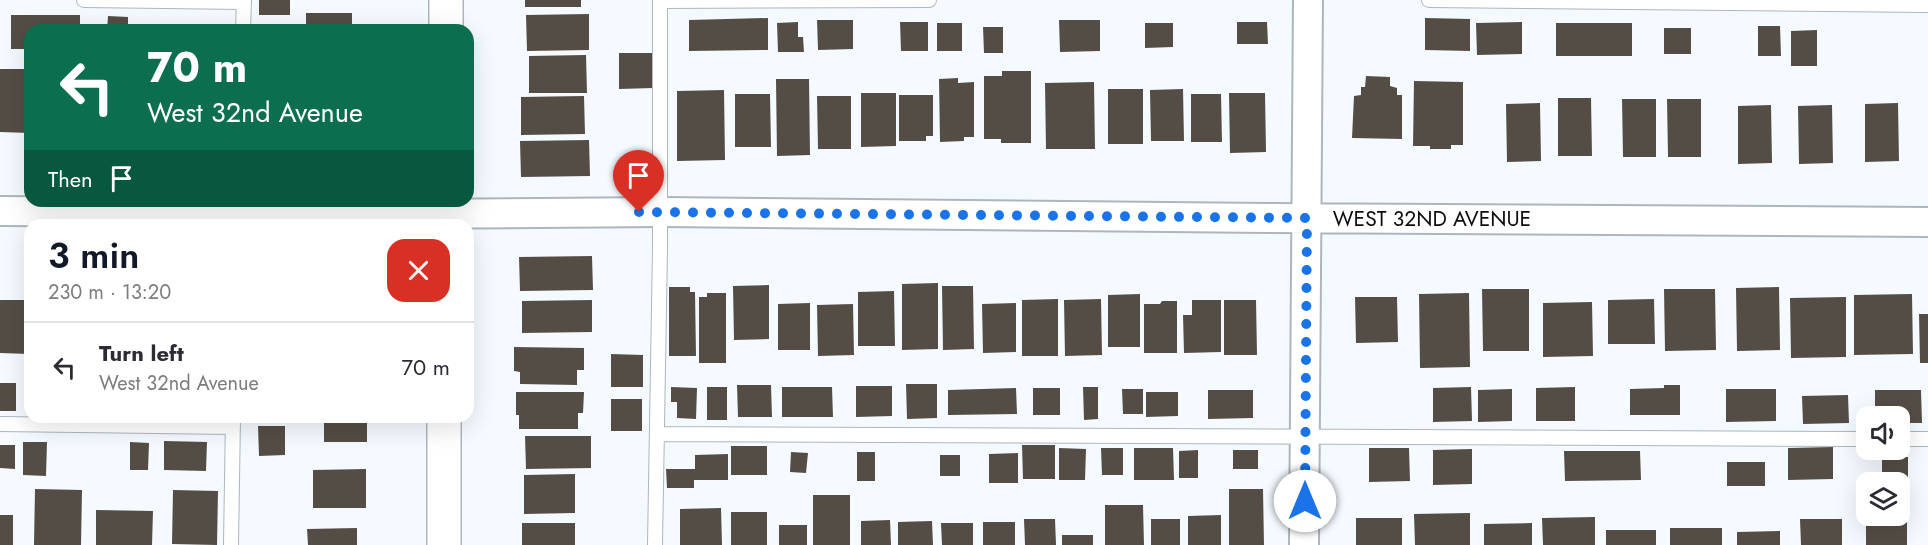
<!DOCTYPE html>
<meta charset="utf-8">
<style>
:root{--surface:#fff;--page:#f2f2f3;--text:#2b2b33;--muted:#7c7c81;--line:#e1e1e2;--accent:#111827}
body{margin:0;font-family:Jost,sans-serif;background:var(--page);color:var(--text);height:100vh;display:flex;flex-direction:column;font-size:22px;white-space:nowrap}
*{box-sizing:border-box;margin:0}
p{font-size:20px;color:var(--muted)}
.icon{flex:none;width:33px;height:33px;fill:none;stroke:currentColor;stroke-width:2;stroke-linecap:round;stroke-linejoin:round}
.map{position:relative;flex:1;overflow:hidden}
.sheet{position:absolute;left:24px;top:219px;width:450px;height:204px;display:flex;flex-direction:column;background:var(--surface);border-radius:18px;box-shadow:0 6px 24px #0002}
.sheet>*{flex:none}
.hud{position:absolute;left:24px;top:24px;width:450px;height:183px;border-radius:18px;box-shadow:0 6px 24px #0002;background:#0b6e4f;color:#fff;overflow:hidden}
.buttons{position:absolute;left:1856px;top:406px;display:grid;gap:12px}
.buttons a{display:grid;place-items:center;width:54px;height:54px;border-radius:12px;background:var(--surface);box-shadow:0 6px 24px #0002;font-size:30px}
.pin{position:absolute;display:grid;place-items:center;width:51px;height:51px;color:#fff;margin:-62px -26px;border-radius:50% 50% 50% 0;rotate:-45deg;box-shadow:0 0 6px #0007}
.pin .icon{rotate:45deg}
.me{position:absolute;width:66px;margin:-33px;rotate:0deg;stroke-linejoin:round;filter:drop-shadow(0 0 4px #0008)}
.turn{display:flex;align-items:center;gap:21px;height:126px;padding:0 24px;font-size:27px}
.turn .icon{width:78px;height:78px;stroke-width:2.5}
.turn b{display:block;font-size:42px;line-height:51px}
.then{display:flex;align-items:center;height:57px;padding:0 24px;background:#0003;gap:12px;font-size:22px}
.round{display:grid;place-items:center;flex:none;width:63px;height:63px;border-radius:18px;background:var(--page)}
.summary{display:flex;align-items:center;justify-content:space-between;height:102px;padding:0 24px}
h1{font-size:36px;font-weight:600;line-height:45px;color:var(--accent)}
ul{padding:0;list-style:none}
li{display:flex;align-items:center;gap:18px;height:90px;padding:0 24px;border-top:2px solid var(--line)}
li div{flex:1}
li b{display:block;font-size:22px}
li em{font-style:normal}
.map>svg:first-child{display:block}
</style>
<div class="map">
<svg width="1928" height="545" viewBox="0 0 1928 545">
<rect width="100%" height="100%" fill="#f4faff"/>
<!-- building -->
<path fill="#544d45" d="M259 0H290V15H259Z
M525 0H581V7H525Z
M306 13H352V30H306Z
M589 14V50L527 51 526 15Z
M11 15H80V30H30V49H11Z
M108 16 128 17V30H107Z
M768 18V50L689 51V20Z
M1425 18 1470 19V51L1425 50Z
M817 20H853V49L818 50Z
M1059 20H1100V51L1060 52Z
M798 22V37H803L804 52H778L777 23Z
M900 22H928V51H901Z
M1237 22H1267L1268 44H1237Z
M1522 22V54L1477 55 1476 23Z
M937 23H962V51H937Z
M1145 23H1173V47L1145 48Z
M1556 23H1632V56H1556Z
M1758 26H1780L1781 56H1758Z
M983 27H1003V53H984Z
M1664 28H1691V54H1664Z
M1817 30V66H1791V31Z
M619 53H652L653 88 619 89Z
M586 55 587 93H529V56Z
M0 69H30V133L0 132Z
M1002 71H1031V143H1001V139H984V76H1002Z
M1366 76 1390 77V86L1397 88V95H1402V139L1352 138 1354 96 1361 95V87H1365Z
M958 78V83L974 82V137H964V141L940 142 939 79Z
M776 79H809L810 155 777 156Z
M1414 81 1463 82V145H1451V149H1430V146H1413Z
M1094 82 1095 149H1046L1045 83Z
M1108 89H1143V144H1108Z
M1183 89 1184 141H1151L1150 90Z
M724 90 725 160 677 161V91Z
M861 93H896V146L861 147Z
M1229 93H1265L1266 152 1230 153Z
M735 94H770L771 147H735Z
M1191 94H1221L1222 142H1191Z
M899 95H933V136H926V141H899Z
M584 96 585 134 521 135V97Z
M817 96H851V149H818Z
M1558 98H1591L1592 156H1558Z
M1622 99H1656V157H1623Z
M1667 99H1701V157H1668Z
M1540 103 1541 161 1507 162 1506 104Z
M1898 103 1899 161 1865 162V104Z
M1771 105 1772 163 1738 164V106Z
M1832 105 1833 163 1799 164 1798 106Z
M589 140 590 176 521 177 520 141Z
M592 256 593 290 520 291 519 257Z
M938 283V349L902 350V284Z
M769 285V339L734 340 733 286Z
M942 286H973L974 349 943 350Z
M669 287H690V292H695L696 356H669Z
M1779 287 1780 350 1737 351 1736 288Z
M1482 289H1529V351H1483Z
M1664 289H1715L1716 350 1665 351Z
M894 291 895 346H858V292Z
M707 293H726V363H699V297H707Z
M1469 293 1470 367 1420 368 1419 294Z
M1140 294V347H1108V295Z
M1912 294 1913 354 1854 355V295Z
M1355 297H1397L1398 342 1356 343Z
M1846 297V357L1791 358 1790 298Z
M1058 299V356H1022V300Z
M1101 299 1102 355 1065 356 1064 300Z
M1654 299 1655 344H1608V300Z
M0 300H30V354L0 353Z
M592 300V332L522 333V301Z
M1192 300H1221V352L1184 353 1183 315H1192Z
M1224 300H1256L1257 355H1224Z
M1162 301H1177V353H1144V304H1160Z
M1592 302 1593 356 1543 357V303Z
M810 303V350H778V304Z
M1016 303V352L983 353 982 304Z
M853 304 854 355 818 356 817 305Z
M1919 314H1928V363H1920Z
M514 347 584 348V370H577V385L520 384V372L514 371Z
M611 354 643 355V387H611Z
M0 383H16V411H0Z
M906 384H937V418L907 419Z
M737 385H771L772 417H738Z
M1664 385H1680V415H1630V389L1664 388Z
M856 386H892V416L856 417Z
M671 387 697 388 696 419 677 418V402H671Z
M707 387H727V420H707Z
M782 387H832L833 417H782Z
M1083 387H1098V419L1084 420Z
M1471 387 1472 421 1433 422V388Z
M1575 387V421H1536V388Z
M1016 388 1017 414 948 415V390Z
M1033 388H1060V415H1033Z
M1122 389H1143V414H1123Z
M1512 389V421L1478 422V390Z
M1726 389H1776V421L1726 422Z
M1208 390H1253V418L1208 419Z
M1875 390H1921L1922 423H1899V417H1875Z
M516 392H584L583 413H578V429H519V415H516Z
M1146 392H1178V416L1146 417Z
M1848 395 1849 423 1803 424 1802 396Z
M611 399H642V431H611Z
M324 417H367V442H324Z
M258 426H285V455L259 456Z
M525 436H591V468L526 469Z
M164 441 207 442 206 471 164 470Z
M23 442H47L46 476 23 475Z
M130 442 149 443 148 470H130Z
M0 445H15V469L0 468Z
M1022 445H1055V479H1023Z
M731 446H767V475H731Z
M1833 447V479L1788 480V448Z
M1059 448 1086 449 1085 480H1059Z
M1101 448H1123V475H1102Z
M1134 448H1173L1174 480H1134Z
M1369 448H1409L1410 481 1369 482Z
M1472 449V484L1433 485V450Z
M1198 450V478H1179V451Z
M1233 450H1258V469H1233Z
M1564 451H1640L1641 480 1565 481Z
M791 452 808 453 806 473 790 472Z
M857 452H875V481H857Z
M1018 453V483H989V454Z
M728 454V480H694V488H667L666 469H695V455Z
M940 455H960V476H940Z
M1882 457H1908V486H1899V483H1882Z
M1727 462H1765V486H1727Z
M366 469V508H313V470Z
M575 474V513L524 514V475Z
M35 489 82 490 81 545H34Z
M1229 489H1263L1264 545H1229Z
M173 490 218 491 217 545 172 544Z
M813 495H850V545H813Z
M1105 505H1143L1144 545H1105Z
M721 508 722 545H680V509Z
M96 510 153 511 152 545H96Z
M1899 510H1907V545H1866V516H1899Z
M731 512H767V545H731Z
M1470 513V545H1415L1414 514Z
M0 515H13V545H0Z
M1221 515V545H1188V516Z
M1595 517V545H1543L1542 518Z
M1356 518H1402V545H1356Z
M1024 519H1055L1056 545H1025Z
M1151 519H1180V545H1151Z
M1800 519H1842V545H1801Z
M890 520 891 545H861V521Z
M932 521 933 545H898V522Z
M983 522H1015V545H983Z
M522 523H575V545H522Z
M941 523H973V545H942Z
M1532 523V545H1484V524Z
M779 525H807V545H779Z
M357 528V545H308L307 529Z
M1670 528H1722V545H1670Z
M1606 530H1656V545H1606Z
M1780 531V545H1737V532Z
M1062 535H1093V545H1062Z"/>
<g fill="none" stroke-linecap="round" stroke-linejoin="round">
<!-- service casing -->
<g stroke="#adb6be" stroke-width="16">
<path id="service" d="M84 0 244 2
M1429 0 1928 5
M660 1 929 0
M243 30 244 0
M0 424 233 427
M657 434 1866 439
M1899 439H1928
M231 545 233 417
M655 545 660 248V0"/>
</g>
<!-- minor casing -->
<g stroke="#adb6be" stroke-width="32">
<path id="minor" d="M0 211 400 214 661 212 1268 218 1928 222
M1304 545 1308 0"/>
</g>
<!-- tertiary casing -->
<g stroke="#adb6be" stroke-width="36">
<path id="tertiary" d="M446 0V30
M445 225 446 201
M444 545V417"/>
</g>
<!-- service -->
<use href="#service" stroke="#fff" stroke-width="14"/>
<!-- minor -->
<use href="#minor" stroke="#fff" stroke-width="28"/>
<!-- tertiary -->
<use href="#tertiary" stroke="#fff" stroke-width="33"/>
</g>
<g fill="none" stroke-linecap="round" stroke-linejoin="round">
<!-- route -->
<path stroke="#1a73e8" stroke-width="10" stroke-dasharray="0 18" d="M639 212 1307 218 1305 501"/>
</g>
<g text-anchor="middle" stroke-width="6" stroke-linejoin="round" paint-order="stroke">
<!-- street labels -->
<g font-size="21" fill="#0a0d10" stroke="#fff">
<text x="1432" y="226">WEST 32ND AVENUE</text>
</g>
</g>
</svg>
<div class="buttons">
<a><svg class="icon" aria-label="sound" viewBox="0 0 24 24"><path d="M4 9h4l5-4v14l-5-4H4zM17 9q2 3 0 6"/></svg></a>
<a><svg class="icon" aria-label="layers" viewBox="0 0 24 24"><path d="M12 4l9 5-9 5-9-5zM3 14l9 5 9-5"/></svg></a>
</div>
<div class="pin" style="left:639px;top:212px;background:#d93025"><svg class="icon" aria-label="arrive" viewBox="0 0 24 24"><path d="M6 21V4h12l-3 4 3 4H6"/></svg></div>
<svg class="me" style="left:1305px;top:501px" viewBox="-20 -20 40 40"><circle r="19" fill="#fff"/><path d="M0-13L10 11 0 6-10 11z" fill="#1a73e8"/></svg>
<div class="hud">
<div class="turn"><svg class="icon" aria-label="left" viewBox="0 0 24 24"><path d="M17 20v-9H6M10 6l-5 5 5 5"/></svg><div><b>70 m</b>West 32nd Avenue</div></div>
<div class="then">Then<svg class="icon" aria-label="arrive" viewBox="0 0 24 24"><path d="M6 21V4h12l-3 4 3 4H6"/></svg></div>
</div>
<section class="sheet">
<div class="summary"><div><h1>3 min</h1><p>230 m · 13:20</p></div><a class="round" style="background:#d93025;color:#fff"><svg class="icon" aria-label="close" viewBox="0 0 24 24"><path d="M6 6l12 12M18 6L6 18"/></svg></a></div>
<ul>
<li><svg class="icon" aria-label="left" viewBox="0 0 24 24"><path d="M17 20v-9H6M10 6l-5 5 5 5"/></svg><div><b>Turn left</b><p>West 32nd Avenue</p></div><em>70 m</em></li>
</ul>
</section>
</div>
